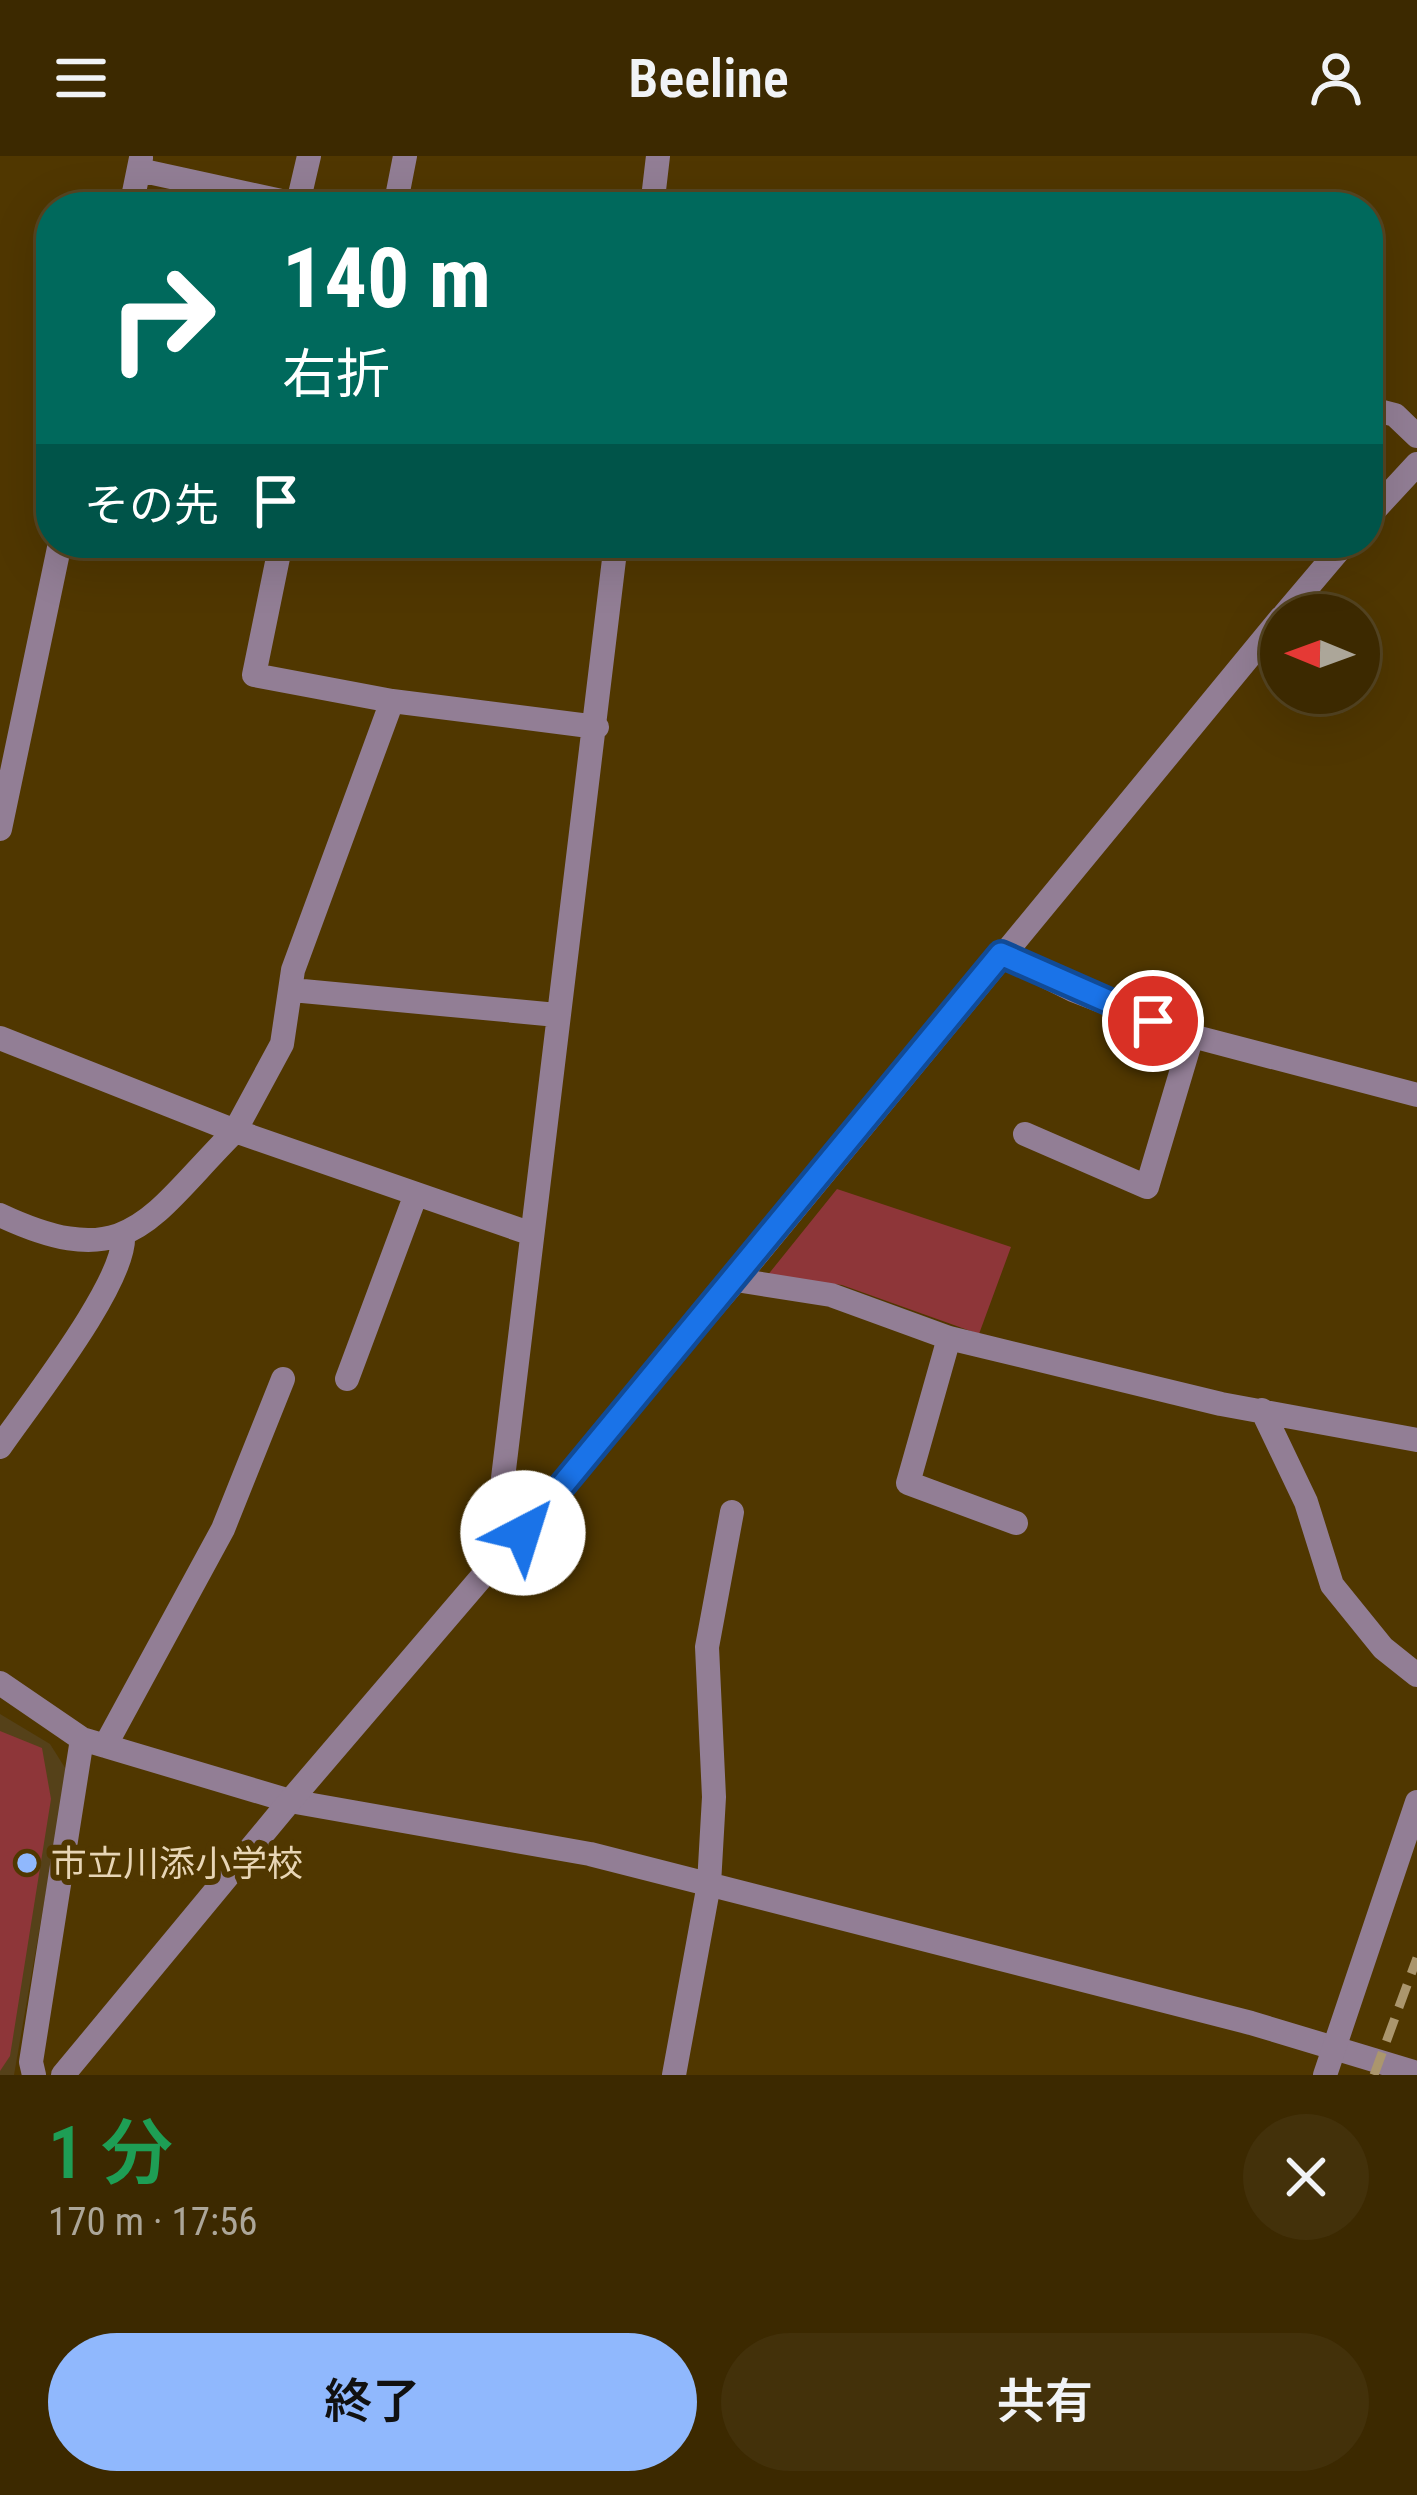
<!DOCTYPE html>
<html lang="ja">
<meta charset="utf-8">
<style>
:root{--surface:#3c2900;--page:#43310a;--text:#f1f3f6;--muted:#aca699;--line:#554522;--accent:#90b8fd}
body{margin:0;font-family:"Roboto Condensed","Noto Sans JP",sans-serif;background:var(--page);color:var(--text);height:100vh;display:flex;flex-direction:column;font-size:45px;white-space:nowrap}
*{box-sizing:border-box;margin:0}
p{font-size:39px;color:var(--muted)}
.icon{flex:none;width:66px;height:66px;fill:none;stroke:currentColor;stroke-width:2;stroke-linecap:round;stroke-linejoin:round}
.map{position:relative;height:1919px;overflow:hidden}
.drawer{display:flex;flex-direction:column;background:var(--surface);flex:1}
.drawer>*{flex:none}
.guide{position:absolute;left:36px;top:36px;width:1347px;height:366px;border-radius:48px;box-shadow:0 12px 48px #0002,0 0 0 3px var(--line);background:#00695c;color:#fff;overflow:hidden}
.needle{width:78px;rotate:271deg}
.buttons{position:absolute;left:1260px;top:438px;display:grid;gap:24px}
.buttons a{display:grid;place-items:center;width:120px;height:120px;border-radius:50%;background:var(--surface);box-shadow:0 12px 48px #0002,0 0 0 3px var(--line);font-size:60px}
.pin{position:absolute;display:grid;place-items:center;width:102px;height:102px;color:#fff;margin:-51px;border:6px solid #fff;border-radius:50%;box-shadow:0 3px 12px #0007}
.me{position:absolute;width:132px;margin:-66px;rotate:40deg;stroke-linejoin:round;filter:drop-shadow(0 0 9px #0008)}
.turn{display:flex;align-items:center;gap:42px;height:252px;padding:0 48px;font-size:54px}
.turn .icon{width:156px;height:156px;stroke-width:2.5}
.turn b{display:block;font-size:84px;line-height:102px}
.then{display:flex;align-items:center;height:114px;padding:0 48px;background:#0003;gap:24px;font-size:45px}
.round{display:grid;place-items:center;flex:none;width:126px;height:126px;border-radius:63px;background:var(--page)}
.head{display:flex;align-items:center;justify-content:space-between;height:204px;padding:0 48px}
h1{font-size:72px;font-weight:600;line-height:90px;color:#1e9e55}
.primary-button{display:flex;gap:24px;margin-top:auto;padding:24px 48px}
.primary-button a{flex:1;height:138px;border-radius:72px;background:var(--accent);color:#111;font-size:48px;font-weight:600;line-height:138px;text-align:center}
.primary-button a+a{background:var(--page);color:var(--text)}
header{display:flex;justify-content:space-between;align-items:center;height:156px;padding:0 48px;background:var(--surface);font-size:54px;font-weight:600}
.map>svg:first-child{display:block}
</style>
<header><svg class="icon" aria-label="menu" viewBox="0 0 24 24"><path d="M4 6h16M4 12h16M4 18h16"/></svg>Beeline<svg class="icon" aria-label="person" viewBox="0 0 24 24"><circle cx="12" cy="8" r="4"/><path d="M4 21q1-7 8-7t8 7"/></svg></header>
<div class="map">
<svg width="1417" height="1919" viewBox="0 0 1417 1919">
<rect width="100%" height="100%" fill="#503700"/>
<!-- built -->
<path fill="#554119" d="M0 1558 50 1588 67 1615 14 1919H0Z"/>
<!-- green -->
<path fill="#8e3639" d="M837 1033 1011 1091 979 1178 842 1129 767 1120Z
M0 1575 42 1592 51 1643 10 1900 0 1915Z"/>
<g fill="none" stroke-linecap="round" stroke-linejoin="round">
<!-- minor -->
<path stroke="#927e95" stroke-width="24" d="M139 14 309 51
M298 47 309 0
M131 51 141 2
M395 51 405 0
M652 51 658 0
M1368 252 1395 259 1417 280
M392 545 597 571
M0 673 60 387
M1001 798 1073 834 1192 880 1417 939
M292 834 557 859
M0 882 235 975 282 888 293 814 392 545 254 519 281 387
M1025 978 1147 1031 1192 880
M0 1059C130 1120 149 1061 235 975L532 1078
M736 1124 831 1139 949 1182 1221 1248 1417 1284
M949 1182 908 1327 1016 1367
M347 1223 416 1038
M1262 1254 1306 1346 1332 1429 1383 1492 1417 1519
M0 1291C28 1250 128 1124 123 1079
M492 1413 616 387
M0 1527 82 1583 290 1645 590 1698 1251 1867 1417 1917
M105 1590 223 1373 283 1223
M34 1919 31 1906 82 1583
M674 1919 709 1728 714 1641 707 1491 732 1356"/>
<!-- tertiary -->
<path stroke="#927e95" stroke-width="24" d="M1368 361 1417 308
M1284 459 1345 387
M63 1919 290 1645 736 1124 1281 462
M1325 1919 1417 1646"/>
<!-- rail -->
<path stroke="#ab966d" stroke-width="9" stroke-dasharray="24 12" stroke-linecap="butt" d="M1374 1919 1417 1802"/>
</g>
<g fill="none" stroke-linecap="round" stroke-linejoin="round">
<!-- route casing -->
<g stroke="#114b97" stroke-width="30">
<path id="route" d="M523 1377 1001 798 1153 865"/>
</g>
<!-- route -->
<use href="#route" stroke="#1a73e8" stroke-width="21"/>
</g>
<!-- markers -->
<circle fill="#90b8fd" stroke="#503700" stroke-width="4.5" cx="27" cy="1707" r="12"/>
<g text-anchor="middle" stroke-width="12" stroke-linejoin="round" paint-order="stroke">
<!-- poi labels -->
<g font-size="36" fill="#e7d5b5" stroke="#503700" text-anchor="start">
<text x="51" y="1720">市立川添小学校</text>
</g>
</g>
</svg>
<div class="buttons">
<a><svg class="needle" viewBox="-14 -14 28 28"><path d="M0-13l5 13h-10z" fill="#e53935"/><path d="M0 13l5-13h-10z" fill="#aca699"/></svg></a>
</div>
<div class="pin" style="left:1153px;top:865px;background:#d93025"><svg class="icon" aria-label="arrive" viewBox="0 0 24 24"><path d="M6 21V4h12l-3 4 3 4H6"/></svg></div>
<svg class="me" style="left:523px;top:1377px" viewBox="-20 -20 40 40"><circle r="19" fill="#fff"/><path d="M0-13L10 11 0 6-10 11z" fill="#1a73e8"/></svg>
<div class="guide">
<div class="turn"><svg class="icon" aria-label="right" viewBox="0 0 24 24"><path d="M7 20v-9h11M14 6l5 5-5 5"/></svg><div><b>140 m</b>右折</div></div>
<div class="then">その先<svg class="icon" aria-label="arrive" viewBox="0 0 24 24"><path d="M6 21V4h12l-3 4 3 4H6"/></svg></div>
</div>
</div>
<section class="drawer">
<div class="head"><div><h1>1 分</h1><p>170 m · 17:56</p></div><a class="round"><svg class="icon" aria-label="close" viewBox="0 0 24 24"><path d="M6 6l12 12M18 6L6 18"/></svg></a></div>
<div class="primary-button"><a>終了</a><a>共有</a></div>
</section>
